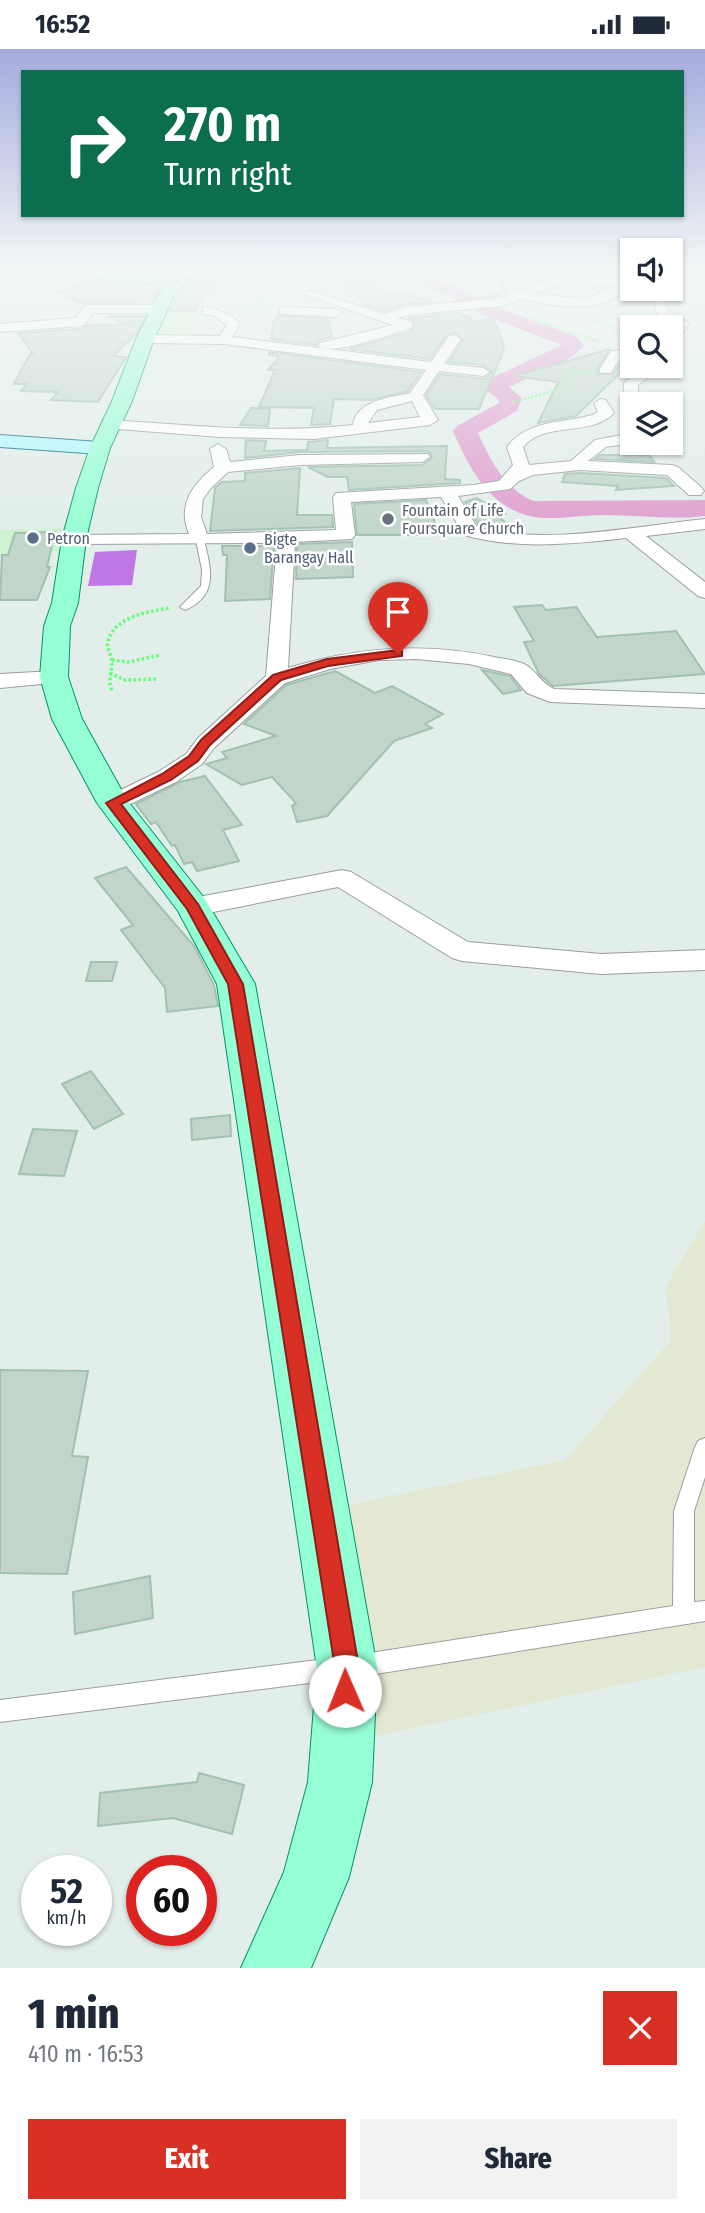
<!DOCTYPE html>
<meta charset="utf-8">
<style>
:root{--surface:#fff;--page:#f2f2f3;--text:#1f2937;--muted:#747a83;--accent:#d93025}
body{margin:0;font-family:"Fira Sans Condensed",sans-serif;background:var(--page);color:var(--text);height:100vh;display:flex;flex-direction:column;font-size:26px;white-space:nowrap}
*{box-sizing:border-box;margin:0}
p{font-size:23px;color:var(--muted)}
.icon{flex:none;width:38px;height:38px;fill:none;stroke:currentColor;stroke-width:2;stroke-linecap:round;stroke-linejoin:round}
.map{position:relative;height:1919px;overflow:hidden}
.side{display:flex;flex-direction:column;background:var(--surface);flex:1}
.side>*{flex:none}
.banner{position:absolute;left:21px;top:21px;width:663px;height:147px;border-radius:0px;box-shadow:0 2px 5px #0004;background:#0b6e4f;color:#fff;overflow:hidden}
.buttons{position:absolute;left:620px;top:189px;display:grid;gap:14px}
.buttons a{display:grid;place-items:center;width:63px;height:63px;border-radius:0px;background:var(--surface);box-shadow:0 2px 5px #0004;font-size:35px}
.speed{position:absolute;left:21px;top:1806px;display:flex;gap:14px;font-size:35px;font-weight:700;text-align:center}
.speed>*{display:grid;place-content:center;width:91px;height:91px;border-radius:50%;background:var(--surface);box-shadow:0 2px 5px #0004;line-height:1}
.speed small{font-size:18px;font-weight:400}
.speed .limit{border:10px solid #d22;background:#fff;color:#111}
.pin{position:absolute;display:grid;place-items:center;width:60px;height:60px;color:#fff;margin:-72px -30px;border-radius:50% 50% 50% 0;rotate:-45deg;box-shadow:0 0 7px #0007}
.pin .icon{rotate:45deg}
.me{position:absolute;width:77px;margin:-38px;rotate:359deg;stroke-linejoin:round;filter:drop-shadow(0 0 5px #0008)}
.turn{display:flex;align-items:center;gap:24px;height:147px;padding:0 28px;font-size:32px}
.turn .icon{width:91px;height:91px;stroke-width:2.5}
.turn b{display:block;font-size:49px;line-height:60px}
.round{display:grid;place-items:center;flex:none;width:74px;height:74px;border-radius:0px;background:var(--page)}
.head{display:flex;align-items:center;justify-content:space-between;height:119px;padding:0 28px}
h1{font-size:42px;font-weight:800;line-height:52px}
.action{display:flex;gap:14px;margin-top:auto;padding:14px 28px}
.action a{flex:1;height:80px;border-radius:0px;background:var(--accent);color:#fff;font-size:28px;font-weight:800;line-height:80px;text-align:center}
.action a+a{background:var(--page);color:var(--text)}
.status{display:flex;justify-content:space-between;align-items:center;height:49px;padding:0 35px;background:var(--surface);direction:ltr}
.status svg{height:19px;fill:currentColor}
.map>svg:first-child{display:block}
</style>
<div class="status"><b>16:52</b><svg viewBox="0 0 49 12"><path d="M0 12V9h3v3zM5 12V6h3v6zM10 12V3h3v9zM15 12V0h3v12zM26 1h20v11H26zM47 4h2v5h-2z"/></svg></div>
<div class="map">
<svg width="705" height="1919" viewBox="0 0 705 1919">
<rect width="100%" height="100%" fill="#e1eeea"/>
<!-- commercial -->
<path fill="#cef1d0" d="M170 262 204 264 196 271 190 287 156 288 164 269Z
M62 479 58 503 0 506V481Z"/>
<!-- industrial -->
<path fill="#e3e8d2" d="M705 1172V1618L370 1688 344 1457 565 1411 671 1291 666 1237Z"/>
<!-- pitch -->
<path fill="#be77e5" d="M137 501 132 536 88 537 95 503Z"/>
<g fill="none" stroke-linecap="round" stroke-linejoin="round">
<!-- stream -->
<path stroke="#e09dcf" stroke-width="3.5" d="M472 253 504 243 502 229 524 223"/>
<!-- river -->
<path fill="#e09dcf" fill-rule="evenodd" d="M285 223 426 224 500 259 577 288 584 297 572 308 509 338 522 349 517 362 478 384C490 410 505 441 534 452L705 451V467C671 471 637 466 603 466 583 466 564 470 544 469 494 466 471 424 453 382L457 377 499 354V351L482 337 485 332 562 296 486 267 423 234H368L294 228Z"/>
</g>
<!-- building -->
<path fill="#c1d5ca" stroke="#a2c1b1" stroke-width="2" d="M205 223H211L197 234 215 235 202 248 195 262H170L184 239 181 233 201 229Z
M336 226 393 247 403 244 434 253 406 255 384 262 367 257Z
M98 231 127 235 164 236 151 253 83 255 59 243 76 240 69 237Z
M458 264 470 268 472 272 492 270 499 281 504 300 479 360H435L426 346 440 325 483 330 492 324 483 316 449 313 463 291 455 284 447 286 430 310 349 300 413 282 414 271 407 269Z
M278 266 328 270 332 288 319 291 316 296 271 290 274 271H277Z
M108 267H145L136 285 113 307 126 308 98 353 51 351 58 343 21 342 27 335H14L30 305H33L18 284 81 280 88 276H127Z
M610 300 597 320 599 325H613L622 312 632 311V321L624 320 576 367 538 374 558 333 514 327Z
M269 303 421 323 408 342 372 351 334 350 330 375 311 376 314 359 259 358 275 321H268L278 310V307L269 306Z
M251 359 270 360 268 377 240 376Z
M246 391 266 392 264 402 307 401 308 393 328 391 327 399 447 397 445 430 460 431V434L349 441 347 428H328L308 418 422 416 431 410 432 407 428 402 300 403 245 409Z
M600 406H649L654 413 595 410Z
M300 419 297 466H332L333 478 210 482 215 439 222 433 245 432V424Z
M580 424 666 429 674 437 616 441 618 437 562 433 565 425Z
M476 449 505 465 498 467 507 475 493 479 479 476 465 453Z
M426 451 439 484H435L436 486H357L354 455Z
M55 483 47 518H50L37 551H0L2 506H8L15 484Z
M352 493 353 528 296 530 297 495Z
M222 497H274L270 550 225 552 227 506H223Z
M542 556 546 561 576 558 597 588 676 582 705 625 553 637 539 625 524 593 534 592 514 558Z
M482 621 510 627 521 641 503 645Z
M335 622 375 644 392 637 443 665 425 675 432 679 394 692 327 767 297 773 292 757 296 754 272 728 242 736 206 715 227 709 222 703 276 687 244 675 286 636Z
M205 727 242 776 223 781 239 812 197 822 192 813 184 815 175 796 172 797 156 773 151 775 136 755 180 733Z
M126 818 194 897 214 936 218 957 167 963 165 939 121 881 133 876 95 829Z
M91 913H117L112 932H86Z
M91 1022 123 1065 94 1080 62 1035Z
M230 1066 231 1087 192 1091 191 1070Z
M33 1080 77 1082 64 1127 19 1125Z
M0 1321 88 1322 72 1407 88 1408 67 1525 0 1524Z
M150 1527 153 1569 75 1585 73 1543Z
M199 1724 244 1736 232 1785 173 1769 98 1777 100 1744 197 1733Z"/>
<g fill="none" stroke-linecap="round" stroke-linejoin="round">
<!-- lane casing -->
<g stroke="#9d9d9d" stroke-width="2">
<path id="lane" d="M200 488 204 491C211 520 219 546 185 561L180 558 201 537 202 521 196 491Z
M705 1389V1428L694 1462V1553L705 1552V1572L357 1628 349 1625 346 1617 349 1609 357 1606 673 1557 674 1462 695 1398 698 1392Z
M334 1609 342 1612 345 1620 342 1628 334 1631 0 1673V1651Z"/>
</g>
<!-- street casing -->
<g stroke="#9d9d9d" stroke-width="2">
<path id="street" d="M562 226 632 231V239L604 254 587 258 561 257 520 250 502 257 408 266 397 269 412 273V279C393 284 332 308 318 297L320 294 393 276 303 245 309 241 384 265 407 258 500 249ZM563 234 616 237 587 250 533 245Z
M652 240H664L667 261 689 274C685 283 680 288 670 290V280L676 276C646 265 660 260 652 240Z
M88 256H161L167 260 161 264H92L85 276 80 277 0 283V275L76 269 84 257Z
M207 258C220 261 231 265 240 275L232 288 431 313 449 287 454 286 461 290 444 315 483 319 490 323 483 327 439 322 423 346 438 371 430 376 314 390 220 388 105 379 102 376 110 371C190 376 272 385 353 376 356 351 390 349 410 344L426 321 224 295 145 294 138 290 145 286 220 287 227 276 214 267 203 265V259ZM412 352 420 368 368 374 377 361Z
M284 258 336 260 342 264 336 268 280 265V259Z
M632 300V308L620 309 611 324H601L599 321 611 302Z
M644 317H658L660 320 638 336V355H632V375L627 373 623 361 624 334 645 319Z
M601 350 606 351 614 364C590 389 546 371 523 398L529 416 571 412 595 391 632 384V394L606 398 588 412 672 416 678 418 701 438 704 442 701 446H689L667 426 580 421 533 426 519 432 510 440 458 447 477 478C541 497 638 477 705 470V480L646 487 705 533V549L698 547 626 489C572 495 516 501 464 486L441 448 351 453 355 486 352 490 295 493 288 619C357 598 424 593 494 608 503 610 518 611 526 616 537 623 541 634 554 640L705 645V659L550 653 527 644 511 625 469 615 416 610 379 611 330 620 285 634 214 699 202 715 176 733 122 759 113 761 104 759 101 754 104 749 158 723 186 705 198 689 266 627 277 494 74 495 68 494 65 490 68 486 189 485C177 456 192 436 214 418L210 400 218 395 226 400 230 413 300 406 428 405 430 408 422 413 300 416 228 423 211 439 203 450 201 468 207 485 336 481 333 448 336 444 474 436 499 432 513 416 507 398C528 370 562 375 592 366L598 363 594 354Z
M54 622 62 623 65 628 62 633 0 639V625Z
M342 821 351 823 468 893 601 905 705 901V921L601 925 462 912 452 909 338 838 193 867 183 864 179 858 183 852 193 849Z"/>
</g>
<!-- secondary casing -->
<g stroke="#006576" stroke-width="2">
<path id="secondary" d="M174 223H203L200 226 165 234 157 229 160 226Z
M0 386 100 393 107 395 110 399 107 403 100 405 0 398Z"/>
</g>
<!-- primary casing -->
<g stroke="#009468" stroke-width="2">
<path id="primary" d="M84 223 158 224 166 229C154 239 102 230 86 226Z
M174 232 182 237 172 251 154 290 132 352 110 399 98 439 86 490 78 554 70 577 68 628 82 670 127 751 205 850 255 935 377 1619 372 1733 349 1828 311 1919H241L284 1823 308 1733 317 1619 217 935 178 862 97 754 52 670 40 628 44 577 52 554 62 490 76 439 90 399 112 352 136 290 156 250 169 234Z"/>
</g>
<!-- path-far1 -->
<path stroke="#61ff77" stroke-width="2" stroke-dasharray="2 2" stroke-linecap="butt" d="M211 233 235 230 266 238 261 253 245 264
M250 261 269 260
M526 263 534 270 601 294
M589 271 632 286
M512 353 554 342 573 324 591 321"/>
<!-- path -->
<path stroke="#61ff77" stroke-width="3.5" stroke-dasharray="2.5 2.5" stroke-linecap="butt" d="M112 611 128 613 161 606
M110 624 125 631 156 630
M112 641C107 630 112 625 112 614 112 606 106 600 108 592 114 568 150 562 170 559"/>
<!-- lane -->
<use href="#lane" fill="#fff" fill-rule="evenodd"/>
<!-- street -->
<use href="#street" fill="#fff" fill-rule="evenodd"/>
<!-- secondary -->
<use href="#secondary" fill="#aff8fe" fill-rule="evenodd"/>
<!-- primary -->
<use href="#primary" fill="#95ffd5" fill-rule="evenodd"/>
</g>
<!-- sky -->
<linearGradient id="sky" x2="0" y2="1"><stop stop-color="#a5abde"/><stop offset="0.45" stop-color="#f2f7f6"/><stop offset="1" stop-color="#f2f7f6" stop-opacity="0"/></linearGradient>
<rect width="705" height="491" fill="url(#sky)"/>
<!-- route -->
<path fill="#d93025" stroke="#8d1f18" stroke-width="2" d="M398 601 402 602V607L328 617 281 631 210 696 198 712 171 731 121 755 198 855 243 935 359 1619 358 1642 354 1650 345 1654 337 1650 333 1642 335 1619 228 935 187 860 106 754 162 725 189 707 201 691 273 626 327 610Z"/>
<!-- markers -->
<circle fill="#6b7280" stroke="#fff" stroke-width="2.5" cx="388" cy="470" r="7"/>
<g fill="#5c6f8a" stroke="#fff" stroke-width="2.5">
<circle cx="33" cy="489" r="7"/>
<circle cx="250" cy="499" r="7"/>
</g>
<g text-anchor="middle" stroke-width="5" stroke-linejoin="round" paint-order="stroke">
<!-- far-worship labels -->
<g font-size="16" fill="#5b616d" stroke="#fff" text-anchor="start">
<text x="402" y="467">Fountain of Life<tspan x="402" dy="18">Foursquare Church</tspan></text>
</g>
<!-- far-service labels -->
<g font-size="16" fill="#4e5e75" stroke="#fff" text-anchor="start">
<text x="47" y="495">Petron</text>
<text x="264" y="496">Bigte<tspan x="264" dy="18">Barangay Hall</tspan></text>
</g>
</g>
</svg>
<div class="buttons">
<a><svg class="icon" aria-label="sound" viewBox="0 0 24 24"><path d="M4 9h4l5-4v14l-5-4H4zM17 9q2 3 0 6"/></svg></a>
<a><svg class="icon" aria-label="search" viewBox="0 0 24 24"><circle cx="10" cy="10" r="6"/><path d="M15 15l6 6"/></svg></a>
<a><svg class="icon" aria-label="layers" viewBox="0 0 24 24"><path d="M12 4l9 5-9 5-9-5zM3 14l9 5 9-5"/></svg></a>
</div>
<div class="speed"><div>52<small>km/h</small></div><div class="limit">60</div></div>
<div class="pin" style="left:398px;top:605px;background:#d93025"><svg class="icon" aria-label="arrive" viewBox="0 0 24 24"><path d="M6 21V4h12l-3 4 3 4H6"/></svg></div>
<svg class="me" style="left:345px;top:1642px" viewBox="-20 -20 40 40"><circle r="19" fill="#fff"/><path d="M0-13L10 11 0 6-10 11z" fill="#d93025"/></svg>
<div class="banner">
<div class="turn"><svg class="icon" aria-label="right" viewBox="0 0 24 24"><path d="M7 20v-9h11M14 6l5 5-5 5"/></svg><div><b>270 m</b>Turn right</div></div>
</div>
</div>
<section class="side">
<div class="head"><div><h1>1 min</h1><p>410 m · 16:53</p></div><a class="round" style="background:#d93025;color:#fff"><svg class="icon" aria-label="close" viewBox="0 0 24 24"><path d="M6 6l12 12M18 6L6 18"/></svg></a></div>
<div class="action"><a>Exit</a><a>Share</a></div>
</section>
